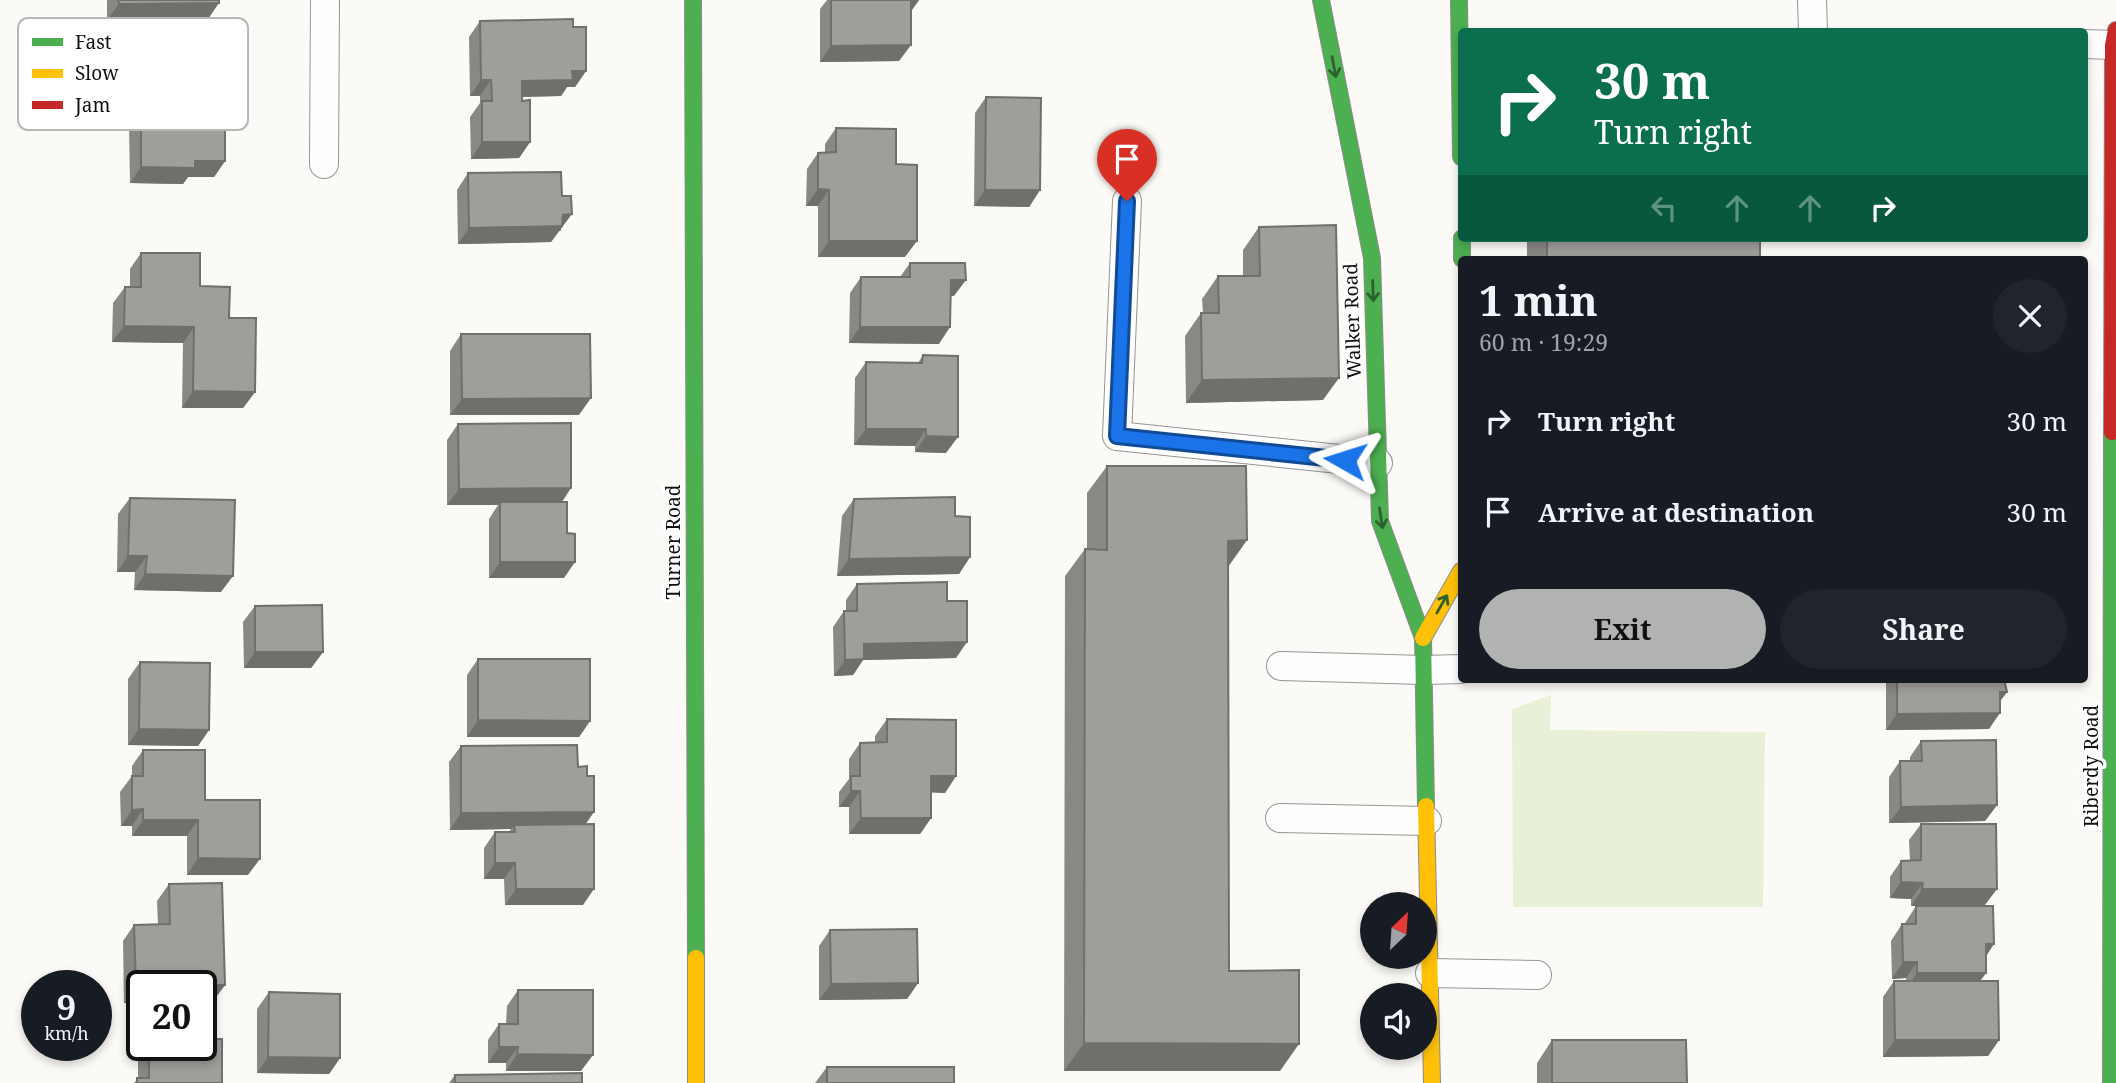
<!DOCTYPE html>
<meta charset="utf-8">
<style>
:root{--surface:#171b24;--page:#20242c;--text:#f1f3f6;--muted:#9ea1a6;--accent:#b1b2b2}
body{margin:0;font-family:"Noto Serif",serif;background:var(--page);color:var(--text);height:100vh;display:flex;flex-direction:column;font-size:26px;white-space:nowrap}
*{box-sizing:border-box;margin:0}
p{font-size:23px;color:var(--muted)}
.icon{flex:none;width:38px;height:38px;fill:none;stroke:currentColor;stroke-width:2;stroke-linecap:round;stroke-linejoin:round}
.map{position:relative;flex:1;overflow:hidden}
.details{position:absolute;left:1458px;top:256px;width:630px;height:427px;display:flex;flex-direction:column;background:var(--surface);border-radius:7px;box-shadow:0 4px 10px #0003}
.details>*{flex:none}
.top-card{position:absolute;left:1458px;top:28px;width:630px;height:214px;border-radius:7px;box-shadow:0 4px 10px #0003;background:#0b6e4f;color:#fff;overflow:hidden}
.needle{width:46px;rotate:25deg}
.tools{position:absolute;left:1360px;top:892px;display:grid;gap:14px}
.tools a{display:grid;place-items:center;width:77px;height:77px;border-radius:50%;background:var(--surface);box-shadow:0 4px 10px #0003;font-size:35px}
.speed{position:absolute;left:21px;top:970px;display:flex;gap:14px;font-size:35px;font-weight:700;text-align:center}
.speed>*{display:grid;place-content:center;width:91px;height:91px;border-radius:50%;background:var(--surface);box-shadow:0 4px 10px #0003;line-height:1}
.speed small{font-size:18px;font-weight:400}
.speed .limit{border:4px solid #111;border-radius:10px;background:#fff;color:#111}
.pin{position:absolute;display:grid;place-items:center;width:60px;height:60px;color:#fff;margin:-72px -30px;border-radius:50% 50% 50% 0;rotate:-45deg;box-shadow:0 0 7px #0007}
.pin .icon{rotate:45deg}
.me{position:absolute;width:77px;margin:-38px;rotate:276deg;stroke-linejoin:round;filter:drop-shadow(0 0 5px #0008)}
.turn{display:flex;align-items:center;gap:24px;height:147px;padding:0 21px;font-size:32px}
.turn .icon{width:91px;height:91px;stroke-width:2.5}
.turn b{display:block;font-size:49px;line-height:60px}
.lanes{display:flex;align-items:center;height:66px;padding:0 21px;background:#0003;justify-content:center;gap:35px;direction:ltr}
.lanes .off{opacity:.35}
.round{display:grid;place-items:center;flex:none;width:74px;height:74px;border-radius:37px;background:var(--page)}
.head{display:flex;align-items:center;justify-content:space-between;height:119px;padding:0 21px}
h1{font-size:42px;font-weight:700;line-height:52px}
.action{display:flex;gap:14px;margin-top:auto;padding:14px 21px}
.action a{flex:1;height:80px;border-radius:42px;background:var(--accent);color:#111;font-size:28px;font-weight:700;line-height:80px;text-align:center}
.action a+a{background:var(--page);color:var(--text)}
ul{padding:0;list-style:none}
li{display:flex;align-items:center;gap:21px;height:91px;padding:0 21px}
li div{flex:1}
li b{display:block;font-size:26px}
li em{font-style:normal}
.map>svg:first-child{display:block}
</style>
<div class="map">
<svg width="2116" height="1083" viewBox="0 0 2116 1083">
<rect width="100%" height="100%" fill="#fcfaf6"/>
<!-- green -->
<path fill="#e8f0d7" d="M1551 695 1550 730 1765 732 1763 907H1513L1512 709Z"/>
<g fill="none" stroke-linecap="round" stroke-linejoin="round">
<!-- lane casing -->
<g stroke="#969594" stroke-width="30">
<path id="lane" d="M1812 0 1813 32
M2084 44 2113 45
M324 164 325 0
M1127 201 1117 436 1378 463
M1281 666 1424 670 1461 669
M1280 818 1427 821
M1430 973 1537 975"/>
</g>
<!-- fast casing -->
<g stroke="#8d8c8a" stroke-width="18">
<path id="fast" d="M693 0 696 958
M1321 0 1372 258 1380 521 1423 638 1426 806
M1459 0 1461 157
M1462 238V259
M2111 1083 2112 432"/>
</g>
<!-- slow casing -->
<g stroke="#8d8c8a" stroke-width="18">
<path id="slow" d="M1423 638 1461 571
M1426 806 1432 1083
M696 958V1083"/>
</g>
<!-- jam casing -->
<g stroke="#8d8c8a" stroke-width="18">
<path id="jam" d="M2112 432 2113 45 2116 30"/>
</g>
<!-- lane -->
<use href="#lane" stroke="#fffefe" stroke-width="28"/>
<!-- fast -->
<use href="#fast" stroke="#4caf50" stroke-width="16"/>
<!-- slow -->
<use href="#slow" stroke="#ffc107" stroke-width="16"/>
<!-- jam -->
<use href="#jam" stroke="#c62828" stroke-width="16"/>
</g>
<!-- wall -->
<path fill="#8a8885" d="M107 0H219L208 19 107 20Z
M827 0H919L911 11 899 61 820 62V9Z
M480 21 573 27 586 71 575 87H567L561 96 522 97 530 142 519 158 471 159 470 117 480 103V96H470L469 37Z
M986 97 1040 190 1029 207 974 206 975 113Z
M141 109 225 161 214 177H188L183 184 130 183 129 126Z
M836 128 896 164 905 257H818V206H806L807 169 818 153 825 152V144Z
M468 173 562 196 561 231H559L551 242 458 244 457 190Z
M1259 227 1323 400 1186 403 1185 336 1201 313H1203L1202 299 1218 276H1243V250Z
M1527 238H1760V259H1527Z
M141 253 200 286 229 318 255 392 243 408H182L183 343 112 342 113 303 125 287H130V269Z
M910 263 954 296H950L939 344 849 343 850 293 861 277H900Z
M461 334 579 415H450V351Z
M923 355 946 453 915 452V446L854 445 855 378 866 362 918 363Z
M458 424 561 502 564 578H489V519L498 505H447V440Z
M1107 466 1247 540 1228 567 1229 971 1280 1071H1064L1065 576 1085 549H1087V493Z
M130 498 221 592 134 590 135 572H117L118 514Z
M854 499 955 516 970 557 959 574 837 576 842 516Z
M857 584 947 601 956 658 863 660 853 675 834 676 833 627 844 611H846V600Z
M255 606 323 652 311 668H244L243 622Z
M478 659 590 721 579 737H467V675Z
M140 662 209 730 198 746 128 745V679Z
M1886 679H2004L2007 692 2000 701 1989 729 1886 730Z
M887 719 956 776 945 793 931 792V818L920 834H849V807H839V792L849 779V759L860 743 875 742V736Z
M1921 741 1997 805 1985 821 1889 823V777L1900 761H1910V757Z
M461 746 578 767 586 824 583 905H505L504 879H484V848L495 832H509L511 829 450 830 449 762Z
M143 750 205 800 248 875H187V836H132V826H121L120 792 132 776V766Z
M1921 824 1985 905 1911 906V899L1890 898V877L1901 861H1910L1909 840Z
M169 884 225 985 213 1001 124 1003 123 941 134 925H158L157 901Z
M1916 906 1986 956V973L1980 981 1999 1040 1988 1056 1883 1057V997L1894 981H1906V978L1892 979 1891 941 1902 924H1905V923Z
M830 930 918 983 907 999 819 1000V946Z
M518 990 581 1071H506V1063H488V1040L499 1024H506L507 1006Z
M269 992 340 1058 329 1074 257 1073V1009Z
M1552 1040 1687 1083H1537V1063Z
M145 1045H201L222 1083H134L138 1078V1055Z
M827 1067 954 1083H815Z
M455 1075 582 1083H449Z"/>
<!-- shaded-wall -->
<path fill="#706f6c" d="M910 0H919L909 14Z
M219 3 208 19 107 20 119 4Z
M911 45 899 61 820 62 831 46Z
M572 71H586L575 87H567L561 96 510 97 522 81Z
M481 80H491L480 96H470Z
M482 142H530L519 158 471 159Z
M195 161H225L214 177H188L183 184 130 183 141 167Z
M818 189 829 190 818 206H806Z
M985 190H1040L1029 207 974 206Z
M572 214 551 242 458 244 469 228Z
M1931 238H1982L1979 242H1928Z
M829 241H917L905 257H818Z
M951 280H966L954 296H939Z
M124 326 194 327 183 343 112 342Z
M860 327H950L939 344 849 343Z
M1339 378 1323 400 1186 403 1202 380Z
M193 391 255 392 243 408H182Z
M591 398 579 415H450L462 399Z
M866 429H926L915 446 854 445Z
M926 436 958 437 946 453 915 452Z
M571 488 560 505 500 502 498 505H447L459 489Z
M1247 540 1227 568 1228 541Z
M128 556H147L135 572H117Z
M970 557 959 574 837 576 849 559Z
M500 562H575L564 578H489Z
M145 574 233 576 221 592 134 590Z
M967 642 956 658 863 660 853 675 834 676 845 660 864 644Z
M255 652H323L311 668H244Z
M2000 692H2007L1995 708Z
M2000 713 1989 729 1886 730 1897 714Z
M478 720 590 721 579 737H467Z
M139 729 209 730 198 746 128 745Z
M931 776H956L945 793 920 792Z
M851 791H860L849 807H839Z
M1997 805 1985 821 1889 823 1901 807Z
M143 809 132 826H121L132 810Z
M594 812 583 828 514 825 511 829 450 830 461 813Z
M861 818H931L920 834H849Z
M143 820H198L187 836H132Z
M198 858 260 859 248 875H187Z
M495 863H515L504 879H484Z
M1901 882 1923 883 1911 899 1890 898Z
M516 889H594L583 905H505Z
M1922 889H1997L1985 905 1911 906Z
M1986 944H1994L1983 961Z
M1903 962H1917L1906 978 1892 979Z
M1917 973H1986L1974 989H1906Z
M918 983 907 999 819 1000 831 984Z
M201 985H225L213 1001H201Z
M136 987H142V1003H124Z
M1895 1040H1999L1988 1056 1883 1057Z
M1084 1043 1299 1044 1280 1071H1064Z
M499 1047H518L506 1063H488Z
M517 1054 593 1055 581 1071H506Z
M268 1057 340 1058 329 1074 257 1073Z"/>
<!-- building -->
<path fill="#a09e9b" stroke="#706f6c" stroke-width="2" d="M118 0H219V3L119 4Z
M831 0H911V45L831 46Z
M573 19V27H586V71H572L573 80 522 81V101L530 100V142H482V101H492L491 80H481L480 21Z
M986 97 1041 98 1040 190H985Z
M141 109H225V161H195V168L141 167Z
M836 128 896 129V164L917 165V241H829V190L818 189V153L836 152Z
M561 172 562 196H571L572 214 563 215 562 226 469 228 468 173Z
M1336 225 1339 378 1202 380 1201 313H1219L1218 276H1260L1259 227Z
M1547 238H1760V259H1547Z
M141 253H200V286L230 287 229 318H256L255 392 193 391 194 327 124 326 125 287H141Z
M910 263H965L966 280H951L950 327H860L861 277H910Z
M461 334H590L591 398 462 399Z
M923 355 958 356V437L926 436V429H866V362L922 363Z
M571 423V488L459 489 458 424Z
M1107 466H1246L1247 540 1228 541 1229 971 1299 970V1044L1084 1043 1085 549 1107 550Z
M955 497V516L970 517V557L849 559 854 499Z
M130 498 235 500 233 576 145 574 147 556H128Z
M500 502H567V533L575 534V562H500Z
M947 582V601H967V642L864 644V659L845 660 844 611H857V584Z
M322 605 323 652H255V606Z
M478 659H590V721L478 720Z
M140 662 210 663 209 730 139 729Z
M1897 679H2004L2007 692H2000V713L1897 714Z
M887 719 956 720V776H931V818H861L860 791H851V776H860V743L887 742Z
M1996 740 1997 805 1901 807 1900 761H1922L1921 741Z
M577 745 578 767 587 766V776H594V812L461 813V746Z
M143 750H205V800H260V859L198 858V820H143V809L132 810V776H143Z
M594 824V889H516L515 863H495V832H515L514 825Z
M1921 824H1996L1997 889H1922L1923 883 1901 882V861L1921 860Z
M222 883 225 985H142V987H136L134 925 170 924 169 884Z
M1916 906H1993L1994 944H1986V973H1917V962H1903L1902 924H1916Z
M917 929 918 983 831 984 830 930Z
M1894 981H1998L1999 1040H1895Z
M518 990H593V1055L517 1054 518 1047H499V1024H518Z
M269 992 340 994V1058L268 1057Z
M201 1039H222V1083H137V1078H149V1045H201Z
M1552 1040H1686L1687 1083H1552Z
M827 1067H954V1083H827Z
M582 1073V1083H455V1075Z"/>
<!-- one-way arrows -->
<defs><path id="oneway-shaft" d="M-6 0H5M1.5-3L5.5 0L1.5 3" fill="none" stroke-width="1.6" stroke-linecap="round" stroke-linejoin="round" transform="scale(1.75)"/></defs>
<g stroke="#2e6030">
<use href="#oneway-shaft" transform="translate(1334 67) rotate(79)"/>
<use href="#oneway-shaft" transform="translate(1373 291) rotate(88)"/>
<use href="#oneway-shaft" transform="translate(1381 518) rotate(81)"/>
<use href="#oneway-shaft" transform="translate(1442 604) rotate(-60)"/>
</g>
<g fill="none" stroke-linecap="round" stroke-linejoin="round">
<!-- route casing -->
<g stroke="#114b97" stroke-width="18">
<path id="route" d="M1127 201 1117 436 1345 460"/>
</g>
<!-- route -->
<use href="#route" stroke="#1a73e8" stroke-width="12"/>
</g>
<g text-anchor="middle" stroke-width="7" stroke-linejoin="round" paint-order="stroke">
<!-- street labels -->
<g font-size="19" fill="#101010" stroke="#fff">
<text transform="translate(1352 321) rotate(-92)" y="7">Walker Road</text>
<text transform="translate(673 542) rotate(-90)" y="7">Turner Road</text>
<text transform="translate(2091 766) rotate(-90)" y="7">Riberdy Road</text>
</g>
</g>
<!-- legend -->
<rect x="18" y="18" width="230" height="112" rx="10" fill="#fff" stroke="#b7b7b7" stroke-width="2"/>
<rect x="32" y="38" width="31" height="8" fill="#4caf50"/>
<rect x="32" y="69" width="31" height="9" fill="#ffc107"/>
<rect x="32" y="101" width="31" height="8" fill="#c62828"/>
<g font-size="19" fill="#101010">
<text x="75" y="49">Fast</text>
<text x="75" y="80">Slow</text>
<text x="75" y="112">Jam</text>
</g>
</svg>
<div class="tools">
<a><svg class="needle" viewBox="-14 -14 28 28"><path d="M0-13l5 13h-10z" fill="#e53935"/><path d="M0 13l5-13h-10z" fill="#9ea1a6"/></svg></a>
<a><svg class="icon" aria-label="sound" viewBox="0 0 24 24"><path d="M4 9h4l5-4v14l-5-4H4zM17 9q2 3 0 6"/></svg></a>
</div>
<div class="speed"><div>9<small>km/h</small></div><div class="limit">20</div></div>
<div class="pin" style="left:1127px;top:201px;background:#d93025"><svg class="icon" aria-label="arrive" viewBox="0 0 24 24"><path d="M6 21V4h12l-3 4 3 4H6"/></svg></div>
<svg class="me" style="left:1345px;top:460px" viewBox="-20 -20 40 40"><path d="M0-17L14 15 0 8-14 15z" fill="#1a73e8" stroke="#fff" stroke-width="4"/></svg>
<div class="top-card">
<div class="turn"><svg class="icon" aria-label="right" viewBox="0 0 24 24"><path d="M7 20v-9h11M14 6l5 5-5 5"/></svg><div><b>30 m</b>Turn right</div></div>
<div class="lanes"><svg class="icon off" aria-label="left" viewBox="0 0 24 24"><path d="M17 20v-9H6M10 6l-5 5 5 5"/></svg><svg class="icon off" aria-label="ahead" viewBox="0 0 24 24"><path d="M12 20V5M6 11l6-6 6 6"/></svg><svg class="icon off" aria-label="ahead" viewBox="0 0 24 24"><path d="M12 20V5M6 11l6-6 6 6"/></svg><svg class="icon" aria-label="right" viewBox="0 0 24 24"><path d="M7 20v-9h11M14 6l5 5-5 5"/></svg></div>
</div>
<section class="details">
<div class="head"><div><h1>1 min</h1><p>60 m · 19:29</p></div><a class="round"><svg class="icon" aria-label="close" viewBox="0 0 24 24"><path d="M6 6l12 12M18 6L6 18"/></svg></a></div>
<ul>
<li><svg class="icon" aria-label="right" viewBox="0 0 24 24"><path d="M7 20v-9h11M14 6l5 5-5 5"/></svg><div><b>Turn right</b></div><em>30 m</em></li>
<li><svg class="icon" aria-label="arrive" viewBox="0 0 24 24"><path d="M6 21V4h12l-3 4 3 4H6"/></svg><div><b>Arrive at destination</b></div><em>30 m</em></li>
</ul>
<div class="action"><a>Exit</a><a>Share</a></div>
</section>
</div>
